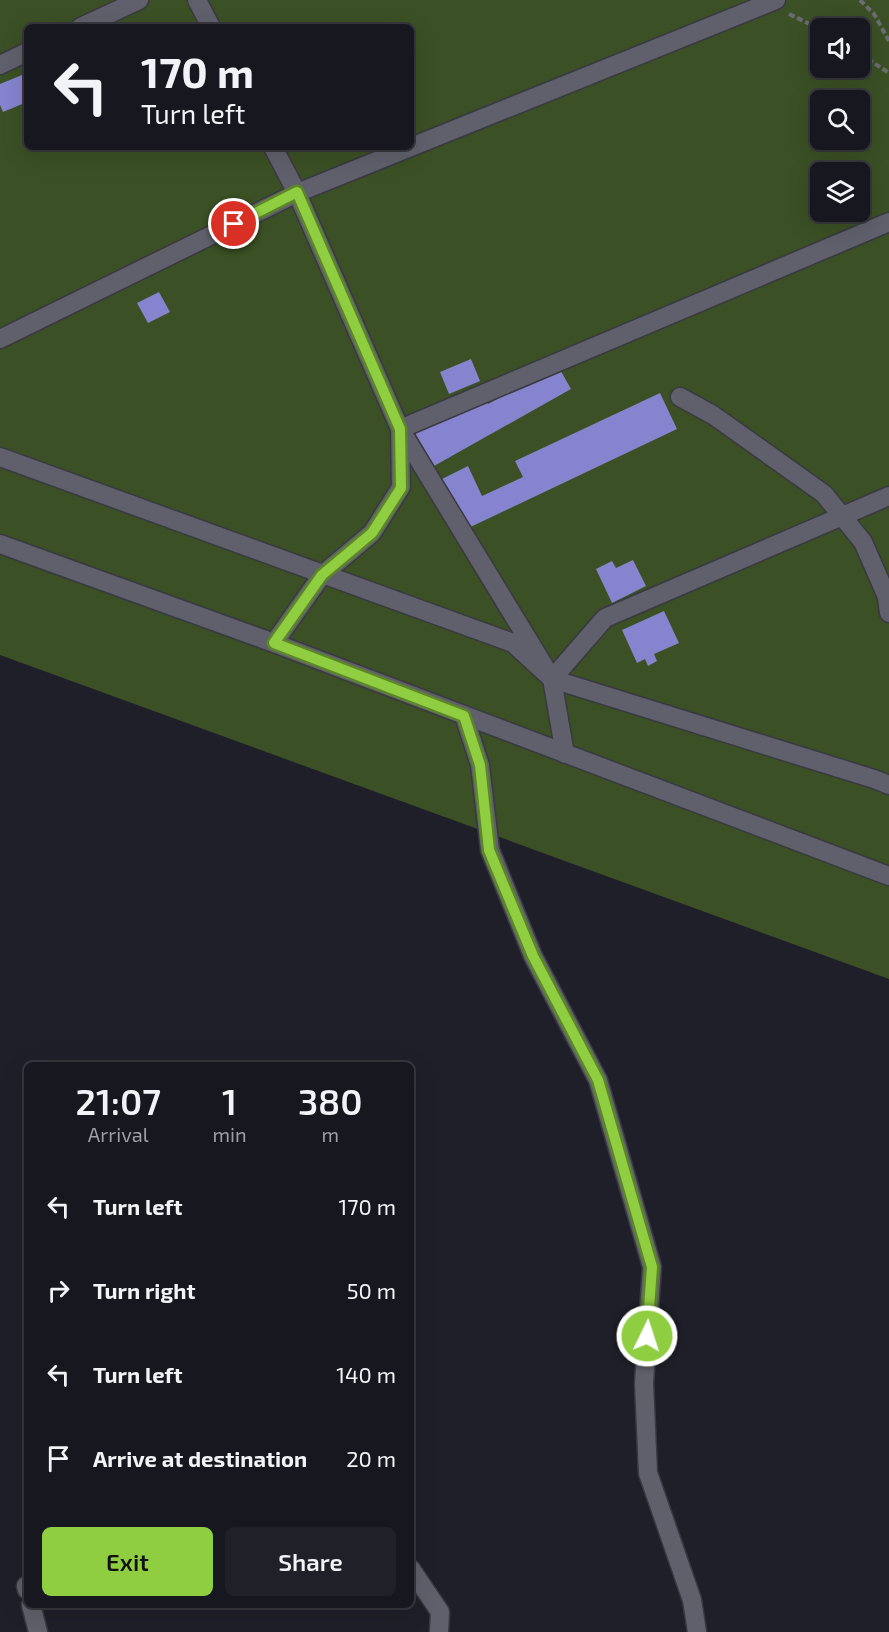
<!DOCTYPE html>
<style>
:root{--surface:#17171f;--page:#202028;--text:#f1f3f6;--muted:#9e9fa4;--line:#36363d;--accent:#8fcd41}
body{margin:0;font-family:"Exo 2",sans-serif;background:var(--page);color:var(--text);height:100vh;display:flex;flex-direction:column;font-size:22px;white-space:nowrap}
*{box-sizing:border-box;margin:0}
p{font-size:20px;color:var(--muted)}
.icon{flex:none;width:33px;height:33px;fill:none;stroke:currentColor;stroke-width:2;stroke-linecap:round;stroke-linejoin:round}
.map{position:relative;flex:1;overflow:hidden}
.panel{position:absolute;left:24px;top:1062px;width:390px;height:546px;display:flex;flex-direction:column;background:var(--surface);border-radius:9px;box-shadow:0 6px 24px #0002,0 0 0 2px var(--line)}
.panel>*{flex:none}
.top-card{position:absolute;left:24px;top:24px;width:390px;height:126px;border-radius:9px;box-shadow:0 6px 24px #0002,0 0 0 2px var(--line);background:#17171f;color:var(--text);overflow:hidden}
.tools{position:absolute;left:810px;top:18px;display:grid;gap:12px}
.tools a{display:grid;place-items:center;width:60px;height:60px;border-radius:9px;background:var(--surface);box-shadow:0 6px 24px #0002,0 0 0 2px var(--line);font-size:30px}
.pin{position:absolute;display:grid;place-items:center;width:51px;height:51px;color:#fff;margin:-26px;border:3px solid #fff;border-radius:50%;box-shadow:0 2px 6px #0007}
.me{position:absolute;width:66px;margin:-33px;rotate:4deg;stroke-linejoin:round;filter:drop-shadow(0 0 4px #0008)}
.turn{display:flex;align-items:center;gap:21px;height:126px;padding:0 18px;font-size:27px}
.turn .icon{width:78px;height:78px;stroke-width:2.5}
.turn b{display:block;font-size:42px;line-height:51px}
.eta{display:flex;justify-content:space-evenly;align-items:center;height:102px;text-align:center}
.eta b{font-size:36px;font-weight:600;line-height:42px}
.cta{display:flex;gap:12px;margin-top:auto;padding:12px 18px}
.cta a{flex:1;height:69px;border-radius:9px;background:var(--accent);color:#111;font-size:24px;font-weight:600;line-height:69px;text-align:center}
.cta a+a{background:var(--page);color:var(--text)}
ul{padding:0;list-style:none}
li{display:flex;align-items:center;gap:18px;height:84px;padding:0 18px}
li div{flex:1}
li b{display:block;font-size:22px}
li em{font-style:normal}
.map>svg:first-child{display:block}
</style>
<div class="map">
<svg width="889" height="1632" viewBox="0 0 889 1632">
<rect width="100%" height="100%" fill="#1f1f29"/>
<!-- green -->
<path fill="#3b5024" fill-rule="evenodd" d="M0 0H889V979L0 655ZM27 27H411V147H27ZM820 28H860V68H820ZM820 100H860V140H820ZM820 172H860V212H820Z"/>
<!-- building -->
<path fill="#8683cf" d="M22 75 27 86V102L3 112 0 105V84Z
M159 292 170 312 148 323 137 303Z
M471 359 480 381 449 394 440 372Z
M558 366 571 389 434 466 415 433 483 395 488 404Z
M660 393 677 429 462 531 438 481 468 466 482 496 523 477 515 461Z
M633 560 646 586 612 603 596 569 612 561 616 568Z
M664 611 679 643 654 654 657 661 648 666 645 659 637 663 622 630Z"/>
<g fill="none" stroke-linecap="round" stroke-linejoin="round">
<!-- minor casing -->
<g stroke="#393941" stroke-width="21">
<path id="minor" d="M197 0 211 27
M81 27 139 0
M0 65 27 52
M273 147 297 193 400 429 552 679 565 754
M411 147 776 0
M0 339 297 193 411 147
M680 397 713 415 824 494 863 542 887 597 889 613
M0 457 513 643 552 679 874 779 889 785
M0 544 274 643 889 876
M274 643 322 575 372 533 401 487 400 429 889 222
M552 679 605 618 889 496
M464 716 480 765 490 850 533 956 598 1080 652 1267 644 1383 648 1473 692 1600 697 1632
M411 1569 440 1612 439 1632
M26 1586 27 1590
M31 1605 38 1632"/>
</g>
<!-- path -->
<path stroke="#6b6b74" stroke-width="4" stroke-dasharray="6 3" stroke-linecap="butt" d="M860 0 874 14 889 41
M789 14 820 29
M860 54 889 73"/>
<!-- minor -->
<use href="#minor" stroke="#60606c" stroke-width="18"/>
</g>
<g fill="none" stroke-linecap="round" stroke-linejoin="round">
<!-- route casing -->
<g stroke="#5d852a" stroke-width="15">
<path id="route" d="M234 224 297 192 400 429 401 488 372 533 322 575 274 643 464 716 480 765 489 850 533 956 598 1080 652 1267 647 1336"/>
</g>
<!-- route -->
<use href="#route" stroke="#8fcd41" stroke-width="10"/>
</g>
</svg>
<div class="tools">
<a><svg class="icon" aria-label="sound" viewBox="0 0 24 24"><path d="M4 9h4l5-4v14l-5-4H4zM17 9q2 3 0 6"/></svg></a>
<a><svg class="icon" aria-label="search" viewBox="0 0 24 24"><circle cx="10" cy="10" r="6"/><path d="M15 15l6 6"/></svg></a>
<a><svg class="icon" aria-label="layers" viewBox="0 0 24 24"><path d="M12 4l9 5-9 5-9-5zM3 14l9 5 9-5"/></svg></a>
</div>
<div class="pin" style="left:234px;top:224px;background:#d93025"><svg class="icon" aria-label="arrive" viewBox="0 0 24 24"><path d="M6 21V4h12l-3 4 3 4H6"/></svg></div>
<svg class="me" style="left:647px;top:1336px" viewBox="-20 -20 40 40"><circle r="17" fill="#8fcd41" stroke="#fff" stroke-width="3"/><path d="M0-11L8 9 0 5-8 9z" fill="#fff"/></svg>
<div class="top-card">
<div class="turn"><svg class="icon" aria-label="left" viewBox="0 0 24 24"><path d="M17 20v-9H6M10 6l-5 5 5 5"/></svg><div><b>170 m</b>Turn left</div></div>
</div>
<section class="panel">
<div class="eta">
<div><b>21:07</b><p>Arrival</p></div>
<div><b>1</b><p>min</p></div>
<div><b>380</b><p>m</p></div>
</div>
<ul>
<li><svg class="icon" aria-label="left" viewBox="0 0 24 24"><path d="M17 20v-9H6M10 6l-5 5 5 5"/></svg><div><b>Turn left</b></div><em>170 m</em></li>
<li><svg class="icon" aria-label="right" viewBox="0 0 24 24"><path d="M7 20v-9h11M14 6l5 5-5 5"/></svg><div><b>Turn right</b></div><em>50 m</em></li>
<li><svg class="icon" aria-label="left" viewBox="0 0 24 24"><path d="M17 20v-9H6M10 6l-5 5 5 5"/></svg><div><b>Turn left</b></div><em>140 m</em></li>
<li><svg class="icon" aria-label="arrive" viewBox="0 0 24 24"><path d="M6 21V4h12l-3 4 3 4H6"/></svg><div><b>Arrive at destination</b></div><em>20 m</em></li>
</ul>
<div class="cta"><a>Exit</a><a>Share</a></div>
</section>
</div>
